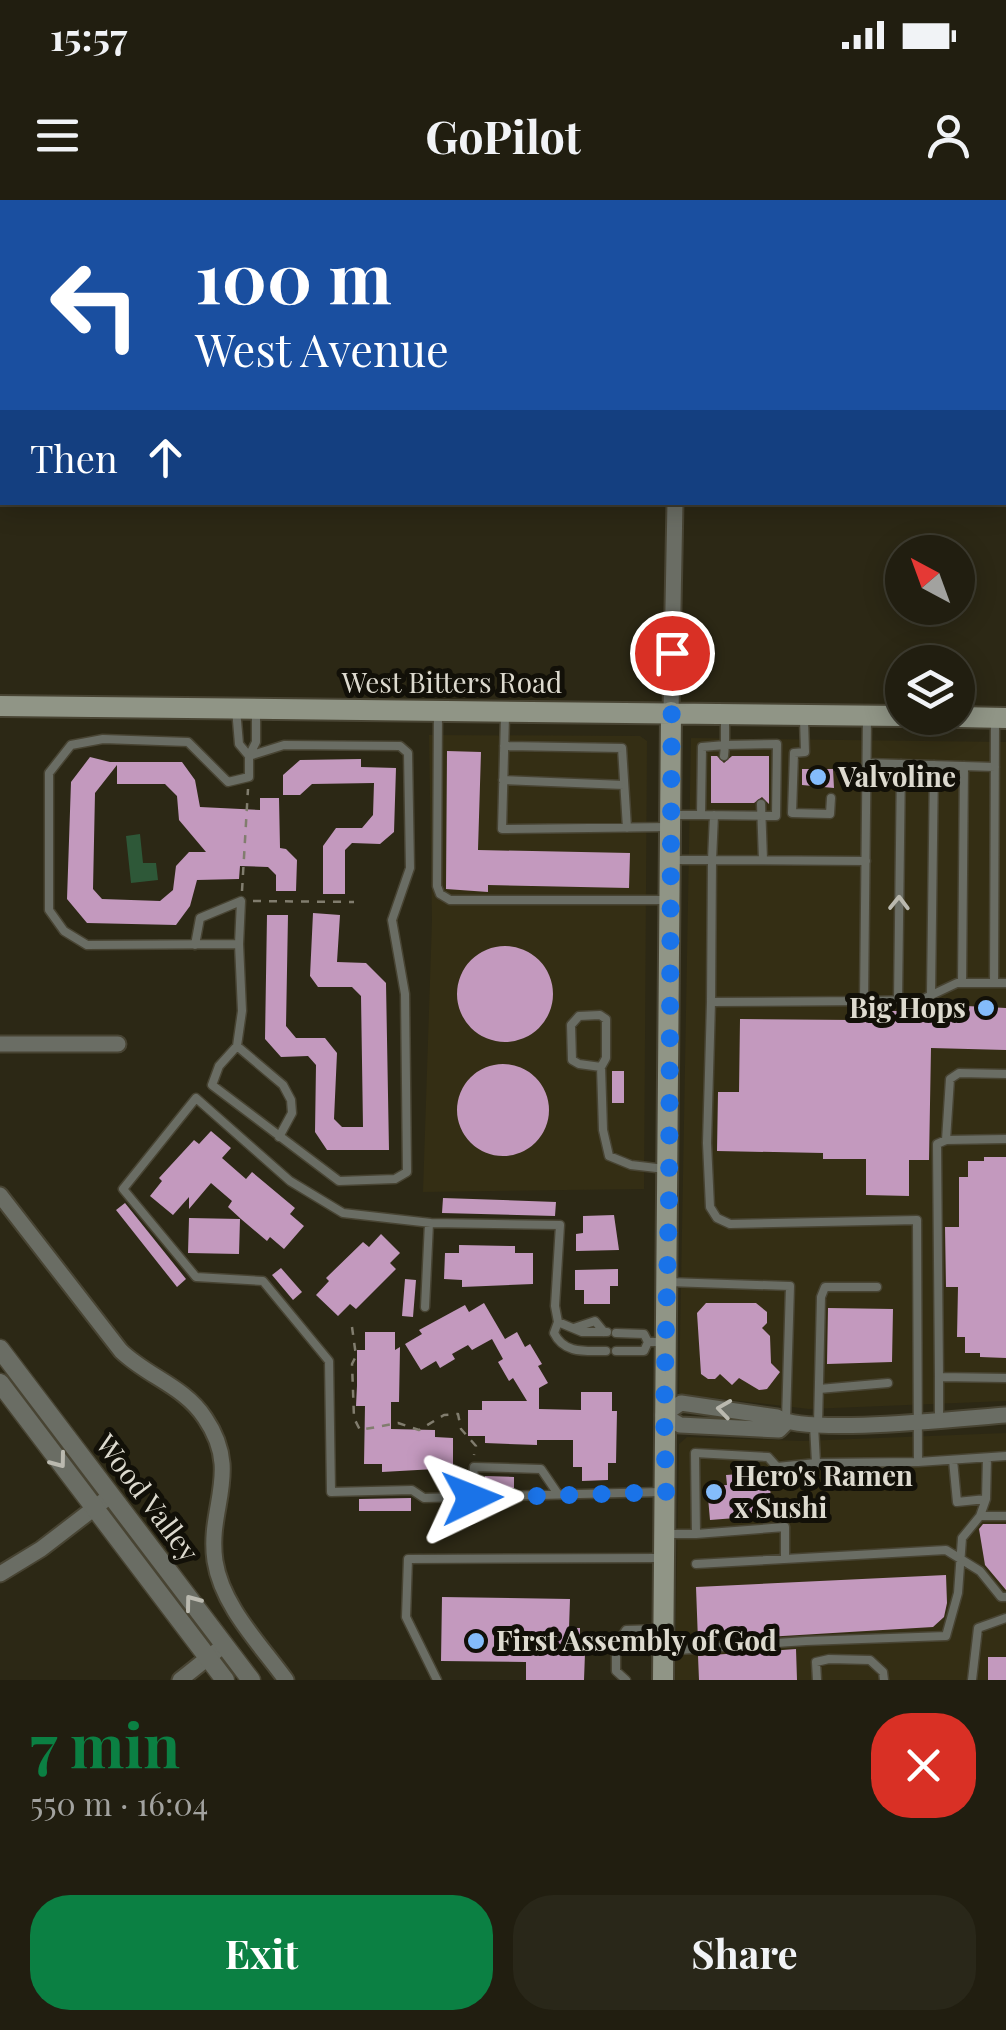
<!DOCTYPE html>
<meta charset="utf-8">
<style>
:root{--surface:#211e10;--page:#292719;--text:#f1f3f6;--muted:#a2a29f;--line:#3e3c30;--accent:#0b8043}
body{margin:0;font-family:"Playfair Display",serif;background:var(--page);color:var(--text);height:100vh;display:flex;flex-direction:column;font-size:38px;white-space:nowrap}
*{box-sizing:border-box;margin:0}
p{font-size:32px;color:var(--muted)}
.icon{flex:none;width:55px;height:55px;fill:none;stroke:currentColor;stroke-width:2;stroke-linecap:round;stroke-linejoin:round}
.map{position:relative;height:1480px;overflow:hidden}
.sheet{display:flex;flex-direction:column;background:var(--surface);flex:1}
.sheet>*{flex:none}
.hud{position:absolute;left:0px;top:0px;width:1008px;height:305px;box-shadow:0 5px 25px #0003,0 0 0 2px var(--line);background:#1a4fa0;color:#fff;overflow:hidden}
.needle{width:65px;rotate:319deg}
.fabs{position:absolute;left:885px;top:335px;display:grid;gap:20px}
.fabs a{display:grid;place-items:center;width:90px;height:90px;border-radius:50%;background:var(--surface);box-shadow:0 5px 25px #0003,0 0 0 2px var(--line);font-size:50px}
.pin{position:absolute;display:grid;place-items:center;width:85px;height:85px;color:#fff;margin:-42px;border:5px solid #fff;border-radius:50%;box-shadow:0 2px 10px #0007}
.me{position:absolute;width:110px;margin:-55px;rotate:88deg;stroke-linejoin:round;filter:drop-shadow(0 0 8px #0008)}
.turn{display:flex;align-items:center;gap:35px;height:210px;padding:0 30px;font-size:45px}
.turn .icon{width:130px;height:130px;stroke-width:2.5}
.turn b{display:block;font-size:70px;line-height:85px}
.then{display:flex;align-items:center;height:95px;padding:0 30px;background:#0003;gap:20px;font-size:38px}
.round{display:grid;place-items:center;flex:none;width:105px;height:105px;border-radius:40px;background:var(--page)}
.headline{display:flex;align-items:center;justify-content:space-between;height:170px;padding:0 30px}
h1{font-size:60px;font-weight:700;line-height:75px;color:var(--accent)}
.action{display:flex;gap:20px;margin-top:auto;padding:20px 30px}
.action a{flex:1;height:115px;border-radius:40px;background:var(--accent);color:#fff;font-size:40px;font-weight:700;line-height:115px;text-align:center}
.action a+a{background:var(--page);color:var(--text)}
.status{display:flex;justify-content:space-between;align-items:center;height:70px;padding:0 50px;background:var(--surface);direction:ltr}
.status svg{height:28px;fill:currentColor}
header{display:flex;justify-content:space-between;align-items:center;height:130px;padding:0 30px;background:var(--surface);font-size:45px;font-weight:700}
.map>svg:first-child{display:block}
</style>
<div class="status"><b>15:57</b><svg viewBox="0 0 49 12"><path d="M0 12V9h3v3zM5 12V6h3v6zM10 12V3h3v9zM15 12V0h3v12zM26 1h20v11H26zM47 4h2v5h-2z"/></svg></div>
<header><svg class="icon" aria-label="menu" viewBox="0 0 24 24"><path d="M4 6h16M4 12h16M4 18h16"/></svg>GoPilot<svg class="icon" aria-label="person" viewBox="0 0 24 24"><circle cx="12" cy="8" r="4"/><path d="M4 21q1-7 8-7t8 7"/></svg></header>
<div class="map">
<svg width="1006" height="1480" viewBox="0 0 1006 1480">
<rect width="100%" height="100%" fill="#2c2815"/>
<!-- built -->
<path fill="#342e14" d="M429 535 640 536 647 541 644 989 423 992 432 720Z
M691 538 1006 542V1201L809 1209 679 1194Z
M1006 1233V1480H675L679 1244 687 1237 802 1241Z"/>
<!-- green -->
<path fill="#2e5838" d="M140 634 143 663H156L158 680 131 683 126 636Z"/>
<!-- building -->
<path fill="#c399be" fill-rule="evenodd" d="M447 551 481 552 478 650 630 653 629 688 488 685V692L446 689Z
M711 556H717L724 563 732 556H769V604L762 597 754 603H711Z
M90 557 110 562H182L195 580 200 607 260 610V598H279L280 648 286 649 297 660 296 691H276V675L268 667 240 666 239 679 197 680 190 706 176 725 87 723 67 699 71 582ZM117 565V584H165L177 596 179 620 206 652H189L176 666 173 690 160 701 102 699 93 689 95 593Z
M361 559V567L396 568 394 632 380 644 352 643 345 650V694H323V646L336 628H362L373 615 374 583 312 584 300 595H283V575L300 560Z
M802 569H833L834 588 802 585Z
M313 713 340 715 337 762 366 763 386 783 389 950H327L315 932 316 865 308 856 281 857 265 839 267 715H288L286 826 296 838H325L337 853 334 919 342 927H363L361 796 352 787H318L310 776Z
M457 794a48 48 0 1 1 96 0a48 48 0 1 1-96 0Z
M966 806 1006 808V850L931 848 929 960H909V996L866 995V959H823V953L717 951 718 892H739L740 819 854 820 863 811H913L923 821H940L954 809Z
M457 910a46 46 0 1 1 92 0a46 46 0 1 1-92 0Z
M612 871H624V903H612Z
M211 931 231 948 222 958 246 979 252 972 295 1008 290 1014 304 1026 284 1049 270 1037 267 1041 241 1019 228 1007 232 1001 211 983 189 1009V997L173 1015 150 996 162 981 159 978 194 940 199 944Z
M984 957H1006V1158L980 1157V1153H965V1137H957L958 1087H946L945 1027H959V977H968V961H984Z
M443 998 556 1002 555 1016 442 1013Z
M125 1003 186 1079 177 1087 116 1010Z
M614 1015 619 1050 576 1051V1034L583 1033V1016Z
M189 1018 240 1019 239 1054 188 1053Z
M381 1034 400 1053 390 1063 396 1069 356 1109 350 1104 338 1116 316 1095 329 1081 326 1078 363 1042 369 1047Z
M459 1045 515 1046V1053H533V1084L462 1087V1080L444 1079 445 1053H459Z
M281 1068 302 1092 293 1100 272 1075Z
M618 1069V1086H610V1104H584V1090H575V1070Z
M405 1079 416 1080 413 1117 402 1116Z
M484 1103 505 1139 517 1132 525 1147 530 1144 542 1164 538 1166 548 1183 539 1188V1209L581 1210V1192H612V1211H617L616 1263H608V1280L582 1281V1267H573V1240H537V1245L485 1243V1236H468V1210H482V1201H527L513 1178 509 1181 498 1162 503 1159 492 1139 472 1150 468 1145 452 1154 455 1159 440 1168 436 1161 421 1170 405 1144 422 1134 419 1130 465 1105 469 1112Z
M706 1103H756L767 1112V1123L762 1128 770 1136 771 1163 780 1172 767 1189 759 1190 739 1178 732 1185 720 1174 715 1179H708L701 1174 697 1113Z
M828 1108 893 1109 892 1162 827 1164Z
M365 1132H395V1150L400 1147 399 1202H391V1229L435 1230V1237L453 1238V1268L382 1272V1264H364L365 1206H356L357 1186V1150H365Z
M769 1272 772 1315 710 1320 707 1286 727 1285 726 1275Z
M485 1276 514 1277V1288L484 1289Z
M411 1298V1311H359V1299Z
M983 1324H1006V1390L985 1365 979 1329Z
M946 1375 947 1403 944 1417 933 1427 698 1441 696 1387Z
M442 1397 570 1399 569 1428H580V1453H585L584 1480H526V1462L441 1461Z
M796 1449 797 1480H699L698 1456Z
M988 1457H1006V1480H988Z"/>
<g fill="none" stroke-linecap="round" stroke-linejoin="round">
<!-- service casing -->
<g stroke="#484433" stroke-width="11">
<path id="service" d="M236 509 239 544 249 556
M438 511 437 686 440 694 450 700H666
M505 516 502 629 670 627
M804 519 805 552 794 553 792 613 830 614 831 598
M504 546 622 548 627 628
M249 556 284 545 400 546 408 553 410 668 392 720 405 794 407 972 395 979 339 981 212 885 219 866 237 846 242 811 239 744 87 745 64 731 49 710V573L71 545 103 539 188 542 228 582 249 577V556L256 542V513
M724 556 725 545 777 544 776 616 701 615 702 547 725 545V517
M867 563 995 567
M503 580 624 585
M761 604 763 660
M671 615H701
M714 615 712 660 866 661
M670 660H712L711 802 864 801 867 518
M195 745 200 718 241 701 239 744
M962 783 964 566
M994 783 995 522
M931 793 934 565
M898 800 901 564
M864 801 921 800 957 783H1006
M711 802 707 943 710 1007 717 1018 730 1024 917 1020 918 1262 1006 1256
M237 846 283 885 291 900 292 913 279 937
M601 867 579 864 572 860 571 825 579 816 600 815 606 819V858L601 867 603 930 609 956 631 965 665 969
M1006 874 959 873 950 879 946 940 1006 939
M668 1082 790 1086 786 1220
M425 1107 429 1023
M558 1122 582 1132H607
M574 1128 595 1121 604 1132
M616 1133 644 1134 648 1142H662
M606 1151C585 1151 564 1154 554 1133L558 1122 555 1106 560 1025 431 1023 343 1013 290 981 196 898 123 989 196 1077 263 1081 329 1161 331 1292 412 1290 424 1298 661 1292
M616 1151H644L648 1142
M939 1177 937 944 946 940
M819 1189 888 1183
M939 1219V1177L1006 1178
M818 1224 821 1097 825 1087H877
M953 1260 957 1302 986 1299 987 1258
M816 1263 918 1262
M471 1298 474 1267 541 1269 558 1294
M986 1299 980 1316H1006
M665 1334H696L695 1253 768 1257 777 1267 816 1263 814 1225
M696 1334 785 1327V1359
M696 1364 946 1350 980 1371 1001 1397H1006
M664 1451 806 1441 946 1436 958 1393 962 1338 980 1316
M437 1480 406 1417 408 1359 660 1358
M626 1480 616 1471V1446L626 1430 660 1429
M817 1480 816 1462 829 1459 870 1460 883 1472 884 1480
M972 1480 978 1428 1006 1418"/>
</g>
<!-- minor casing -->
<g stroke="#484433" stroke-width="19">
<path id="minor" d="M453 0 455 2
M679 2V0
M671 512 675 302
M0 844H118
M0 995 121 1151C148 1177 184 1186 205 1218 242 1272 207 1307 215 1361 222 1406 260 1444 286 1480
M786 1223 779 1230 680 1225 663 1215 681 1203 777 1217C805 1236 964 1218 1006 1215
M0 1374 41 1349 110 1296
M180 1480 224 1445"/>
</g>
<!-- tertiary casing -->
<g stroke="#484433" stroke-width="21">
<path id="tertiary" d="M0 1149 251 1480
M0 1183 225 1480"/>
</g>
<!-- secondary casing -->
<g stroke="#484433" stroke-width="24">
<path id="secondary" d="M0 506 902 516
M958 517 1006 518
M663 1480 671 512"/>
</g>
<!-- path -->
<path stroke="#817d6e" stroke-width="2.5" stroke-dasharray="8 8" stroke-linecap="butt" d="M242 691 248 589
M253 701 354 702
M352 1127 356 1156 352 1164 354 1218 360 1230 398 1223 419 1230 444 1215 458 1214 461 1229 476 1246 474 1255"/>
<!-- service -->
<use href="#service" stroke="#6a6d64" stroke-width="8"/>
<!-- minor -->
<use href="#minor" stroke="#6a6d64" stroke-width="15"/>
<!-- tertiary -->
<use href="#tertiary" stroke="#6a6d64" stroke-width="18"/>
<!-- secondary -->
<use href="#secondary" stroke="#909586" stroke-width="20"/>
</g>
<!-- one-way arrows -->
<defs><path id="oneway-chevron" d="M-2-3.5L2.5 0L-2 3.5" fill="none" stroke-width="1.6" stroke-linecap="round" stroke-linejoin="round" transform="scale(2.5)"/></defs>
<g stroke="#bab9af">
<use href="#oneway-chevron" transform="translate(899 703) rotate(-89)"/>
<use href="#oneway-chevron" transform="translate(724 1209) rotate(-172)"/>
<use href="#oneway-chevron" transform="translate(59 1261) rotate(53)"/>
<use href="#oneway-chevron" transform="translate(192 1402) rotate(-127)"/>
</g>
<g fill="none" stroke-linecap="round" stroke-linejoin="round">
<!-- route -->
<path stroke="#1a73e8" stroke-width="18" stroke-dasharray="0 32.4" d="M472 1298 666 1292 664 1214 669 999 672 453"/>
</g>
<!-- markers -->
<g fill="#84bcfb" stroke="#121008" stroke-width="4">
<circle cx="818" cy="577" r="10"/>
<circle cx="986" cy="808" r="10"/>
<circle cx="714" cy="1292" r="10"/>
<circle cx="476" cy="1441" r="10"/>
</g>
<g text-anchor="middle" stroke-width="10" stroke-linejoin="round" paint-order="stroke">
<!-- street labels -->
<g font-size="28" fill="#dddacf" stroke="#121008">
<text x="452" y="493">West Bitters Road</text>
<text transform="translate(147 1298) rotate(53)" y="10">Wood Valley</text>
</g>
<!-- poi labels -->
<g font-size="28" font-weight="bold" fill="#dddacf" stroke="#121008" text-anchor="start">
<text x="838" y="587">Valvoline</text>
<text x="966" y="818" text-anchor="end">Big Hops</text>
<text x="734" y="1286">Hero's Ramen<tspan x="734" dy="32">x Sushi</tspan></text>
<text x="496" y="1451">First Assembly of God</text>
</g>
</g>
</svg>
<div class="fabs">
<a><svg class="needle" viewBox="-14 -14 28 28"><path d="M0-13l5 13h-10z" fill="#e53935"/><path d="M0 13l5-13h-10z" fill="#a2a29f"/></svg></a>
<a><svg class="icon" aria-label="layers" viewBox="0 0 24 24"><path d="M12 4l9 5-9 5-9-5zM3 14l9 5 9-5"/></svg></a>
</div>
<div class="pin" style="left:672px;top:453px;background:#d93025"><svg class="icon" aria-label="arrive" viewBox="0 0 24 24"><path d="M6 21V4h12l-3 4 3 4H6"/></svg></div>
<svg class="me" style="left:472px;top:1298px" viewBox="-20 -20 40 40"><path d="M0-17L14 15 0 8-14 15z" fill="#1a73e8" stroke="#fff" stroke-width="4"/></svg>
<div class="hud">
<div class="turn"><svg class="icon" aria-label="left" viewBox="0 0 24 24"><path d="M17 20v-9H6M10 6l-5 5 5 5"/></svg><div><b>100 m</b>West Avenue</div></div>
<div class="then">Then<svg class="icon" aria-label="ahead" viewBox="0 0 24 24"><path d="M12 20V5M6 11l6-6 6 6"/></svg></div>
</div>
</div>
<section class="sheet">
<div class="headline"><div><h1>7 min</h1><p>550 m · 16:04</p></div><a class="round" style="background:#d93025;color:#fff"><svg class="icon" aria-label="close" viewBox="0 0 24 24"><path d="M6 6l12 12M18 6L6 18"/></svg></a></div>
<div class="action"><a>Exit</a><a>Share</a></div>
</section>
